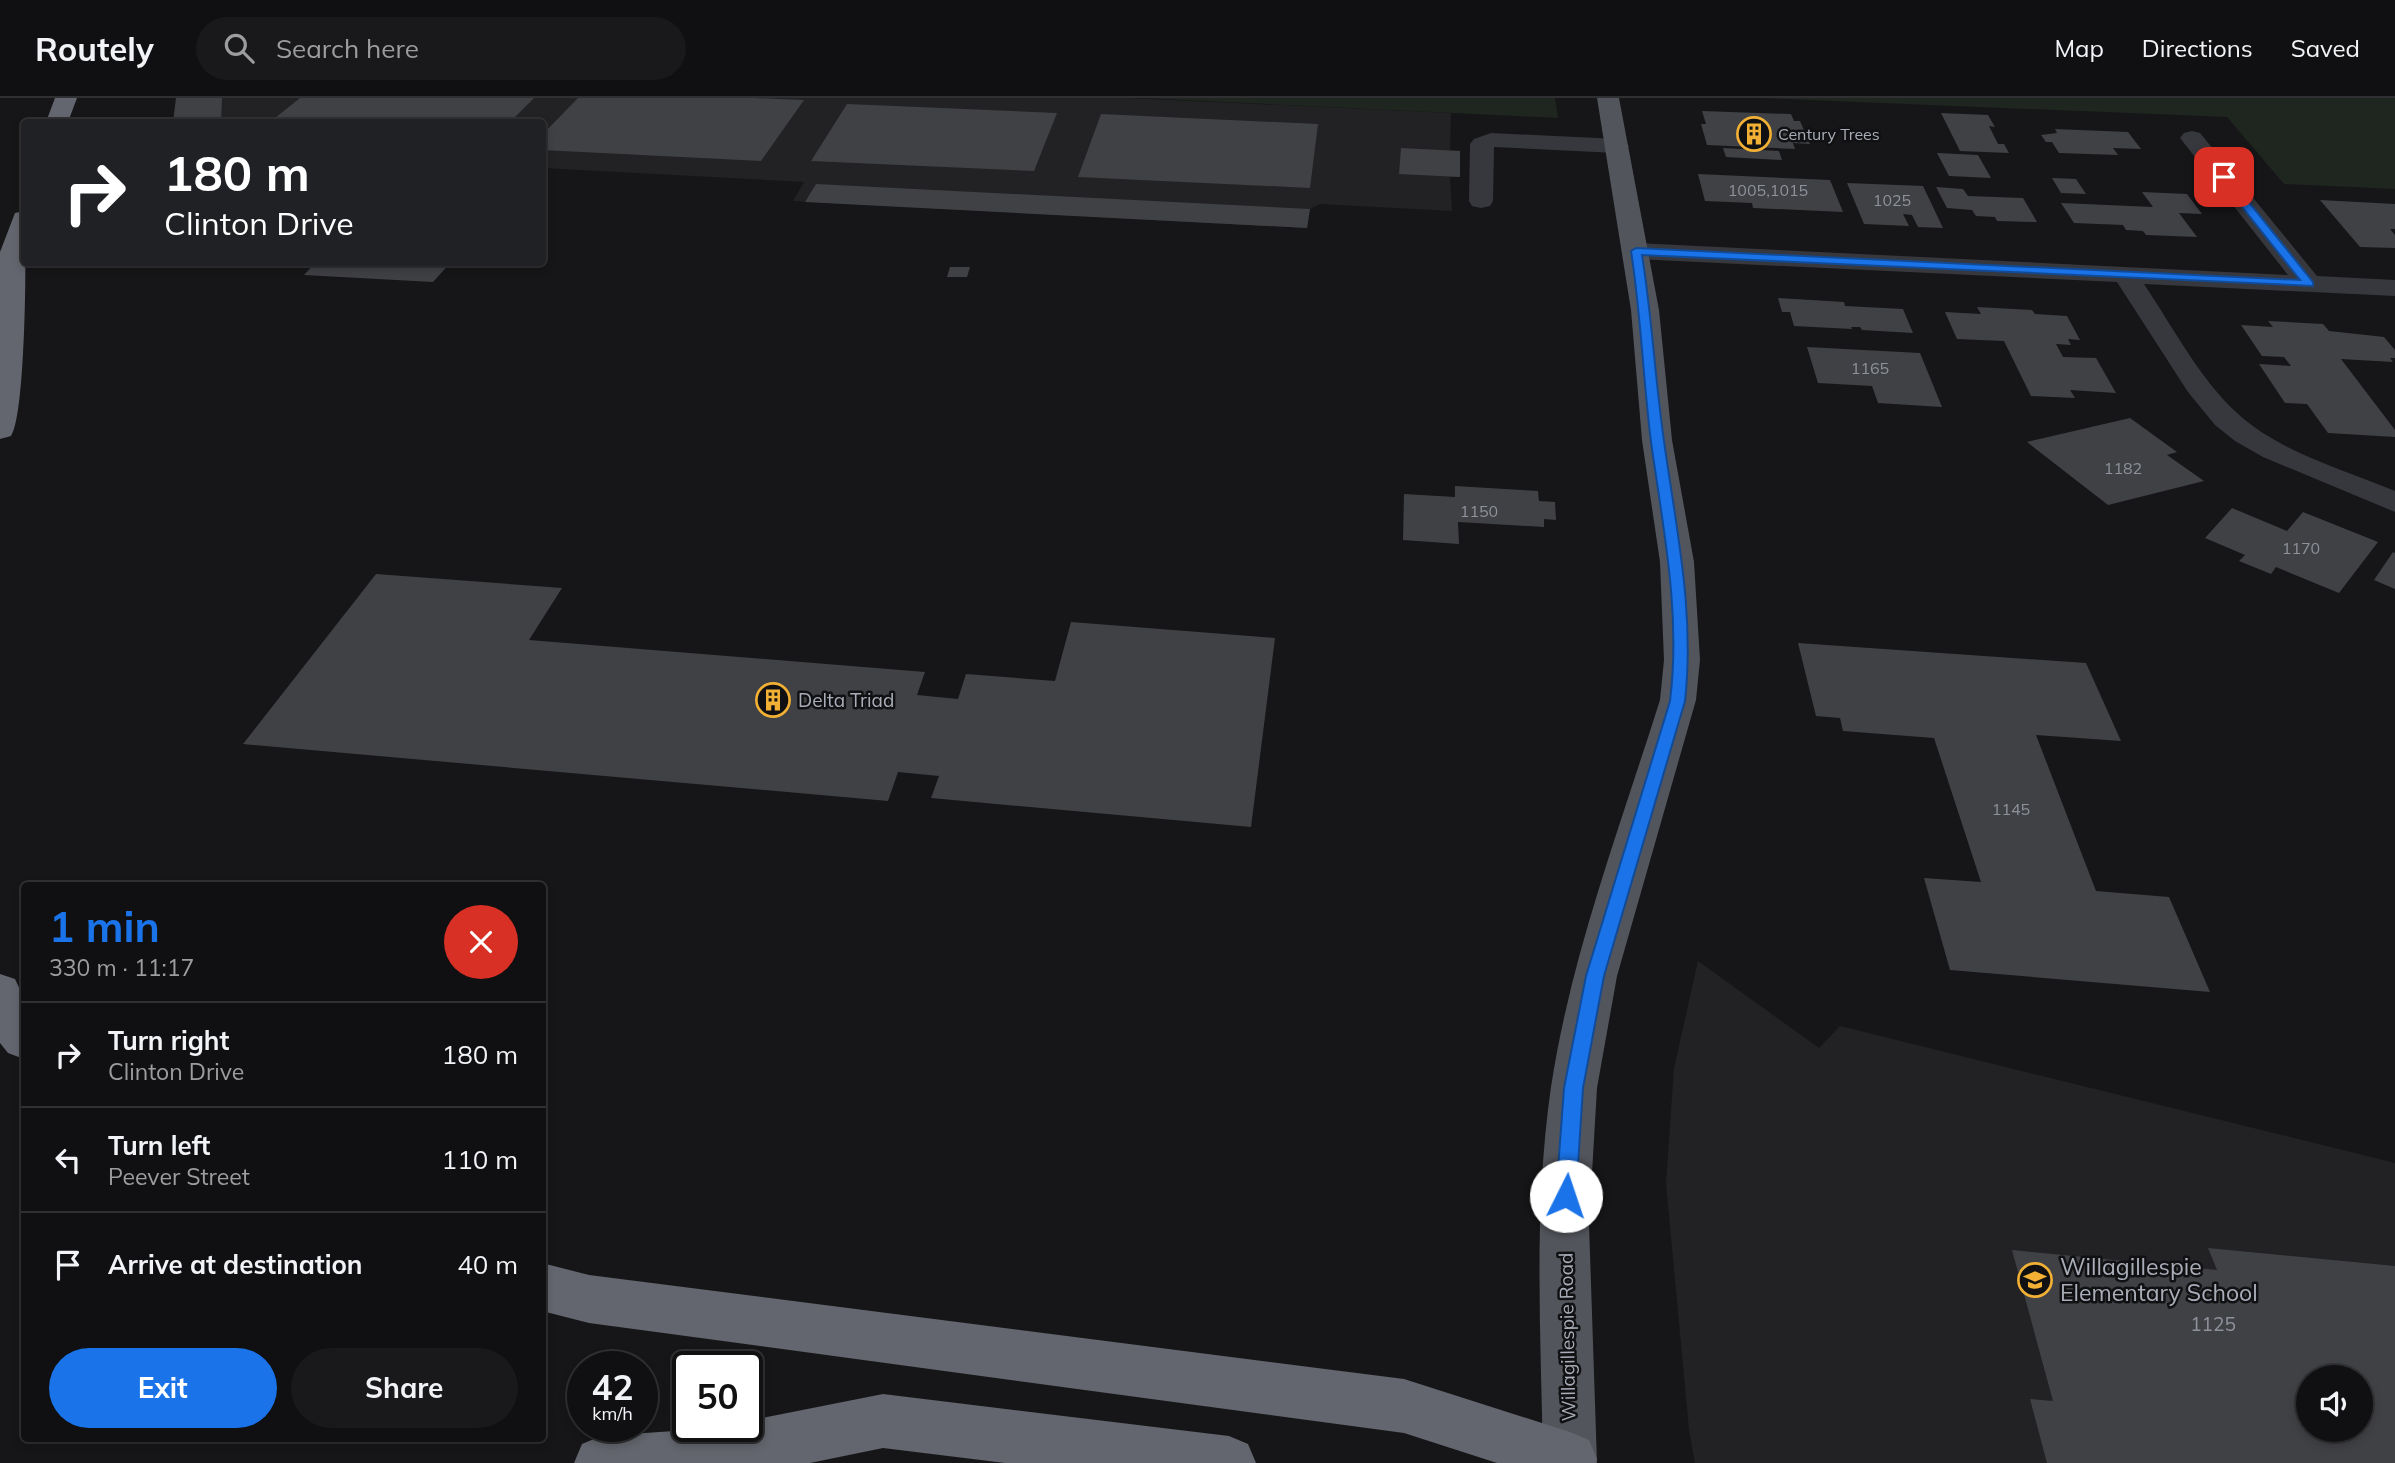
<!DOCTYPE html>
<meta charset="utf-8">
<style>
:root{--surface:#101012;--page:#19191b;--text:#f1f3f6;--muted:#9c9d9f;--line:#303032;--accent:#1a73e8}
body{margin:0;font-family:Mulish,sans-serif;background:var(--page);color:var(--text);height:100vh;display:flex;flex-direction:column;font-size:26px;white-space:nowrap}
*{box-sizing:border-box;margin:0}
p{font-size:23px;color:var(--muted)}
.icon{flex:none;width:38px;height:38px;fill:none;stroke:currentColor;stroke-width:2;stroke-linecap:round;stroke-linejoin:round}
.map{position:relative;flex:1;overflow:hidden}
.details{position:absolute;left:21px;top:784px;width:525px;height:560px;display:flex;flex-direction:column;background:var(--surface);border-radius:7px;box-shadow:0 4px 10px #0003,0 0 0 2px var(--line)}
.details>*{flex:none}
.hud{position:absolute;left:21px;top:21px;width:525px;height:147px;border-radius:7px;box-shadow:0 4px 10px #0003,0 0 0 2px var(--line);background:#202124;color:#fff;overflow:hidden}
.buttons{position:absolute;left:2296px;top:1267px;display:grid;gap:14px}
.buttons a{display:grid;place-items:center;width:77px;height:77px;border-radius:50%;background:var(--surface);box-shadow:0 4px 10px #0003,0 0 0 2px var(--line);font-size:35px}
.speed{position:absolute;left:567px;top:1253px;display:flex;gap:14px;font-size:35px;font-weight:700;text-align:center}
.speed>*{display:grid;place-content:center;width:91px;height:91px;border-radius:50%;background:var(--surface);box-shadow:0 4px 10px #0003,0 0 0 2px var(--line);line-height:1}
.speed small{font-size:18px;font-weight:400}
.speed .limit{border:4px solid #111;border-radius:10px;background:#fff;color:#111}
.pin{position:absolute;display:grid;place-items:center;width:60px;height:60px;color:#fff;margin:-30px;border-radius:14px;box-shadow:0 4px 10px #0006}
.me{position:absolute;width:77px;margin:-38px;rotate:4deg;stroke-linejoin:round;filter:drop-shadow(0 0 5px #0008)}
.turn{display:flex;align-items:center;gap:24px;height:147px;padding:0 28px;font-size:32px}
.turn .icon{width:91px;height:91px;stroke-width:2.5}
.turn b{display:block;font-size:49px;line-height:60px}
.round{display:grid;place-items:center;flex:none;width:74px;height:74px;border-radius:37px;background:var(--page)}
.summary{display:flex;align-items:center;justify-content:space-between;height:119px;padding:0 28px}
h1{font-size:42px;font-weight:700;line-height:52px;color:var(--accent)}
.button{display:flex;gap:14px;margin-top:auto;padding:14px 28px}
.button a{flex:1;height:80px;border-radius:42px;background:var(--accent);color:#fff;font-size:28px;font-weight:700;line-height:80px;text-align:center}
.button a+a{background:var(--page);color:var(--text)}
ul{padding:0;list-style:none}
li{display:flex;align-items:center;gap:21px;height:105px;padding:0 28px;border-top:2px solid var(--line)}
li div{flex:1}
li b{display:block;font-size:26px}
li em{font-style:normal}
header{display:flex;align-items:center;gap:42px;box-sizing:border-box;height:98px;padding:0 35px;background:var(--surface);border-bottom:2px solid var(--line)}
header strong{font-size:33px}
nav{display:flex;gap:38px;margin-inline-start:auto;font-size:24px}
.search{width:490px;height:63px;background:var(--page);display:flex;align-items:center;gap:18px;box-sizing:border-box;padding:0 24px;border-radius:38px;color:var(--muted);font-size:26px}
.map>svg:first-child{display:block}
</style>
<header>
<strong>Routely</strong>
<div class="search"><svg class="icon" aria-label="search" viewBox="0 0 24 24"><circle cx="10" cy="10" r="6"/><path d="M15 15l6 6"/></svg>Search here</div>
<nav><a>Map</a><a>Directions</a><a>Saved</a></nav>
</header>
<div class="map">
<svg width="2395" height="1365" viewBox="0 0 2395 1365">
<rect width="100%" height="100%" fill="#161618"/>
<!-- built -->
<path fill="#222225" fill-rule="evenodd" d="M179 0H1130L1451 15 1450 52 1460 53V79H1450L1452 113 1320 106 1310 111 1307 130 793 103 804 84 543 70 542 24H176Z
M1698 863 1819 950 1840 928 2395 1065V1365H1695L1689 1332 1666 1085 1674 970ZM2308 1279H2361V1332H2308Z"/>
<!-- green -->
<path fill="#1e261f" d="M1142 0H1555L1558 20Z
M1759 0H2395V91L2284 86 2227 19Z"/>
<!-- building -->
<path fill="#404145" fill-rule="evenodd" d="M176 0H222L221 24H173Z
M300 0H534L510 24H270Z
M578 0H754L804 2 761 63 542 52V37Z
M847 6 1057 15 1034 73 811 63Z
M1702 13 1791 16 1794 23H1800L1810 46 1793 45 1795 51 1707 47 1701 26H1706Z
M1941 15 1988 17 1995 29 1989 28 1998 46H2004L2009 55 1960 53Z
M1101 16 1318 26 1310 90 1078 79Z
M2055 31 2128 34 2141 51 2113 50 2118 57 2059 55 2052 44H2046L2041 37 2057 35Z
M1401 50 1460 53V79L1399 76Z
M1723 50 1779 53 1782 62 1726 59Z
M1937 55 1978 57 1991 80 1949 78Z
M1698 76 1830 82 1843 114 1753 110 1752 105 1705 103Z
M2052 80 2076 81 2086 96 2061 95Z
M1847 85 1923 88 1943 130 1918 129 1912 117 1903 116 1909 128 1864 126Z
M816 86 1310 111 1307 130 805 104Z
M1936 89 1963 91 1968 98 2023 100 2037 124 1997 123 1995 119 1976 118 1972 112 1947 110Z
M2142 94 2187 96 2202 116 2179 115 2197 139 2146 137 2143 133 2126 132 2123 127 2074 125 2061 105 2153 109Z
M2320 102 2395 106V131H2390L2395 137V150L2360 149Z
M316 164H451L433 184 304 177Z
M950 169H970L967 179H947Z
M1778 200 1844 204 1845 208 1903 211 1913 235 1862 232 1860 229H1851L1852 231 1794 228 1790 214H1782Z
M1977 209 2032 212 2035 216 2067 218 2080 242 2068 241 2071 247 2056 246 2063 259 2096 260 2116 295 2070 292 2075 300 2031 298 2004 243 1957 241 1945 214 1981 216Z
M2268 223 2323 226 2329 233 2384 239 2395 252V260H2390L2393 264 2341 261 2395 332V339L2328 335 2307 306 2285 305 2259 266 2291 268 2284 259 2262 258 2241 227 2273 229Z
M1807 249 1920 255 1942 309 1878 305 1872 288 1818 285Z
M2130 320 2177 354 2167 357 2204 383 2108 407 2027 344Z
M1455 388 1538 393 1539 403 1555 404 1556 422 1544 421V429L1458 424 1459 446 1403 442 1404 396 1455 399Z
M2232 410 2287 433 2303 414 2378 444 2339 495 2276 469 2271 476 2239 463 2245 457 2205 440Z
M2393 454 2395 455V491L2374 482Z
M376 476 562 490 529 542 925 574 917 597 958 601 966 576 1055 583 1071 524 1275 540 1251 729 931 700 939 678 898 674 888 703 243 646Z
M1798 545 2086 565 2121 643 2036 637 2096 793 2169 799 2210 894 1950 872 1924 780 1981 784 1934 640 1843 633 1840 620 1816 618Z
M2208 1150 2395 1168V1365H2047L2030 1301 2053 1303 2012 1152 2217 1172ZM2308 1279H2361V1332H2308Z"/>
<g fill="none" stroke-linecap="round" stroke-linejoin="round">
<!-- minor -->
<path fill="#37383d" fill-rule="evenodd" d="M2192 33 2200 35 2317 178 2395 182V198L2144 186C2173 229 2199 280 2237 315 2279 354 2343 371 2395 393V414L2263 359 2235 343 2215 327 2188 294 2117 184 1636 161 1627 158 1623 153 1627 148 1636 145 2288 177 2180 40 2184 35Z
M1491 35 1617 41 1625 43 1629 48 1625 53 1617 55 1494 49 1493 103 1490 108 1481 110 1472 108 1469 103 1470 46 1474 41Z"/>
<!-- major -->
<path fill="#53555c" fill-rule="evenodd" d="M1597 0H1619L1659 212 1672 342 1694 464 1700 562 1696 602 1617 878 1597 990 1589 1126 1597 1365H1543C1541 1240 1533 1113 1551 989 1571 857 1620 729 1660 602L1664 562 1660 464 1642 342 1631 212Z"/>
<!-- highway -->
<path fill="#63666e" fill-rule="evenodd" d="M55 0H77L68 24H46Z
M24 113C27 144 26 317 11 338L0 341V154L15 115Z
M0 876 15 881 24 900V961L8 955 0 945Z
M542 1165 589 1177 1404 1281 1570 1334 1589 1342 1597 1361 1596 1365H1497L1404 1335 589 1225 542 1213Z
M883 1296 1229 1338 1248 1346 1256 1365H1005L883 1350 810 1365H574L582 1346 601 1338 747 1328V1323Z"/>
</g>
<!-- route -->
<path fill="#1a73e8" stroke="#114b97" stroke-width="2" d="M2220 77H2227L2313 184V188L1642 157C1652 219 1655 281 1664 343 1676 430 1695 514 1685 603L1604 878 1583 990 1576 1098 1573 1105 1566 1108 1559 1105 1556 1098 1564 990 1586 878 1670 603C1681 515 1663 430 1651 344 1643 280 1641 217 1631 153L1636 150 2300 182 2220 81Z"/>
<!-- icons -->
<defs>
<g id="building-ring" transform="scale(1.75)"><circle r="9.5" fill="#111113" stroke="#f2b134" stroke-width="1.5"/><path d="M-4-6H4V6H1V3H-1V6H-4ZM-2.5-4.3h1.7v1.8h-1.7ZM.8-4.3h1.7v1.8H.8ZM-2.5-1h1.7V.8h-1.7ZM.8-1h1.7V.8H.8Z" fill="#f2b134"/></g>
<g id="school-ring" transform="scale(1.75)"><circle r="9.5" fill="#111113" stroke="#f2b134" stroke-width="1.5"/><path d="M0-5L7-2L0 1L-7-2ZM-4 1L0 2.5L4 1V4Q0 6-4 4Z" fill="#f2b134"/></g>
</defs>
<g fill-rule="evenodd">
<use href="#building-ring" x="1754" y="36"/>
<use href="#building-ring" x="773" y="602"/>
<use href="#school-ring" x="2035" y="1182"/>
</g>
<g text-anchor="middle" stroke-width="5" stroke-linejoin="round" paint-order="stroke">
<!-- far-poi labels -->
<g font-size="16" fill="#a8adb8" stroke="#111113" text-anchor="start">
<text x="1778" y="42">Century Trees</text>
</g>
<!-- number labels -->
<g font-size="16" fill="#8e929b">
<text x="1768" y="98">1005,1015</text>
<text x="1892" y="108">1025</text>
<text x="1870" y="276">1165</text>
<text x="2123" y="376">1182</text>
<text x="1479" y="419">1150</text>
<text x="2301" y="456">1170</text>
<text x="2011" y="717">1145</text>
</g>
<!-- poi labels -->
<g font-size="19" fill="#a8adb8" stroke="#111113" text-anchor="start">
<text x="798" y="609">Delta Triad</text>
</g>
<!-- near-number labels -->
<g font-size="19" fill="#8e929b">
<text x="2213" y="1233">1125</text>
</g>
<!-- street labels -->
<g font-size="19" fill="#a8adb8" stroke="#111113">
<text transform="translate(1567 1239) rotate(-91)" y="7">Willagillespie Road</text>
</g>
<!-- near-poi labels -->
<g font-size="23" fill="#a8adb8" stroke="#111113" text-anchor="start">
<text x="2060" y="1177">Willagillespie<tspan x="2060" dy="26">Elementary School</tspan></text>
</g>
</g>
</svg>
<div class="buttons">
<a><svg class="icon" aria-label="sound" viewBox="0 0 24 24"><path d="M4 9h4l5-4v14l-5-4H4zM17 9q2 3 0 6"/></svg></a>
</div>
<div class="speed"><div>42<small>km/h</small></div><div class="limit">50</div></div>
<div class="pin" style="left:2224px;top:79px;background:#d93025"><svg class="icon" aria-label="arrive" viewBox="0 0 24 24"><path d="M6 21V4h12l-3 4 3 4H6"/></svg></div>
<svg class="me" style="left:1566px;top:1098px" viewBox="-20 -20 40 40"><circle r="19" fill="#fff"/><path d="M0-13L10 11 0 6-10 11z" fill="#1a73e8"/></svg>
<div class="hud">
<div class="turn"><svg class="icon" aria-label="right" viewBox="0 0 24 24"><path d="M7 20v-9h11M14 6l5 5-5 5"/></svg><div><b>180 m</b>Clinton Drive</div></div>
</div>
<section class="details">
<div class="summary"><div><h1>1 min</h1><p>330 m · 11:17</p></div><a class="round" style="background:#d93025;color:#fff"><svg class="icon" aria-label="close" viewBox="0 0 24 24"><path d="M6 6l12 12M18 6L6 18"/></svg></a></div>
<ul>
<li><svg class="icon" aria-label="right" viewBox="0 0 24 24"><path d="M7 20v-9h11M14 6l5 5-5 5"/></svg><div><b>Turn right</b><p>Clinton Drive</p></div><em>180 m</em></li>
<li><svg class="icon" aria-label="left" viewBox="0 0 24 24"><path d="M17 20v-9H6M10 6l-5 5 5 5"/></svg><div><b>Turn left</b><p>Peever Street</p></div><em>110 m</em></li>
<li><svg class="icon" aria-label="arrive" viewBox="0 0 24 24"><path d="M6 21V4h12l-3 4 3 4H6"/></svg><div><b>Arrive at destination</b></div><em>40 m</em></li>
</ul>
<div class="button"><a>Exit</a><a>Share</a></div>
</section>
</div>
